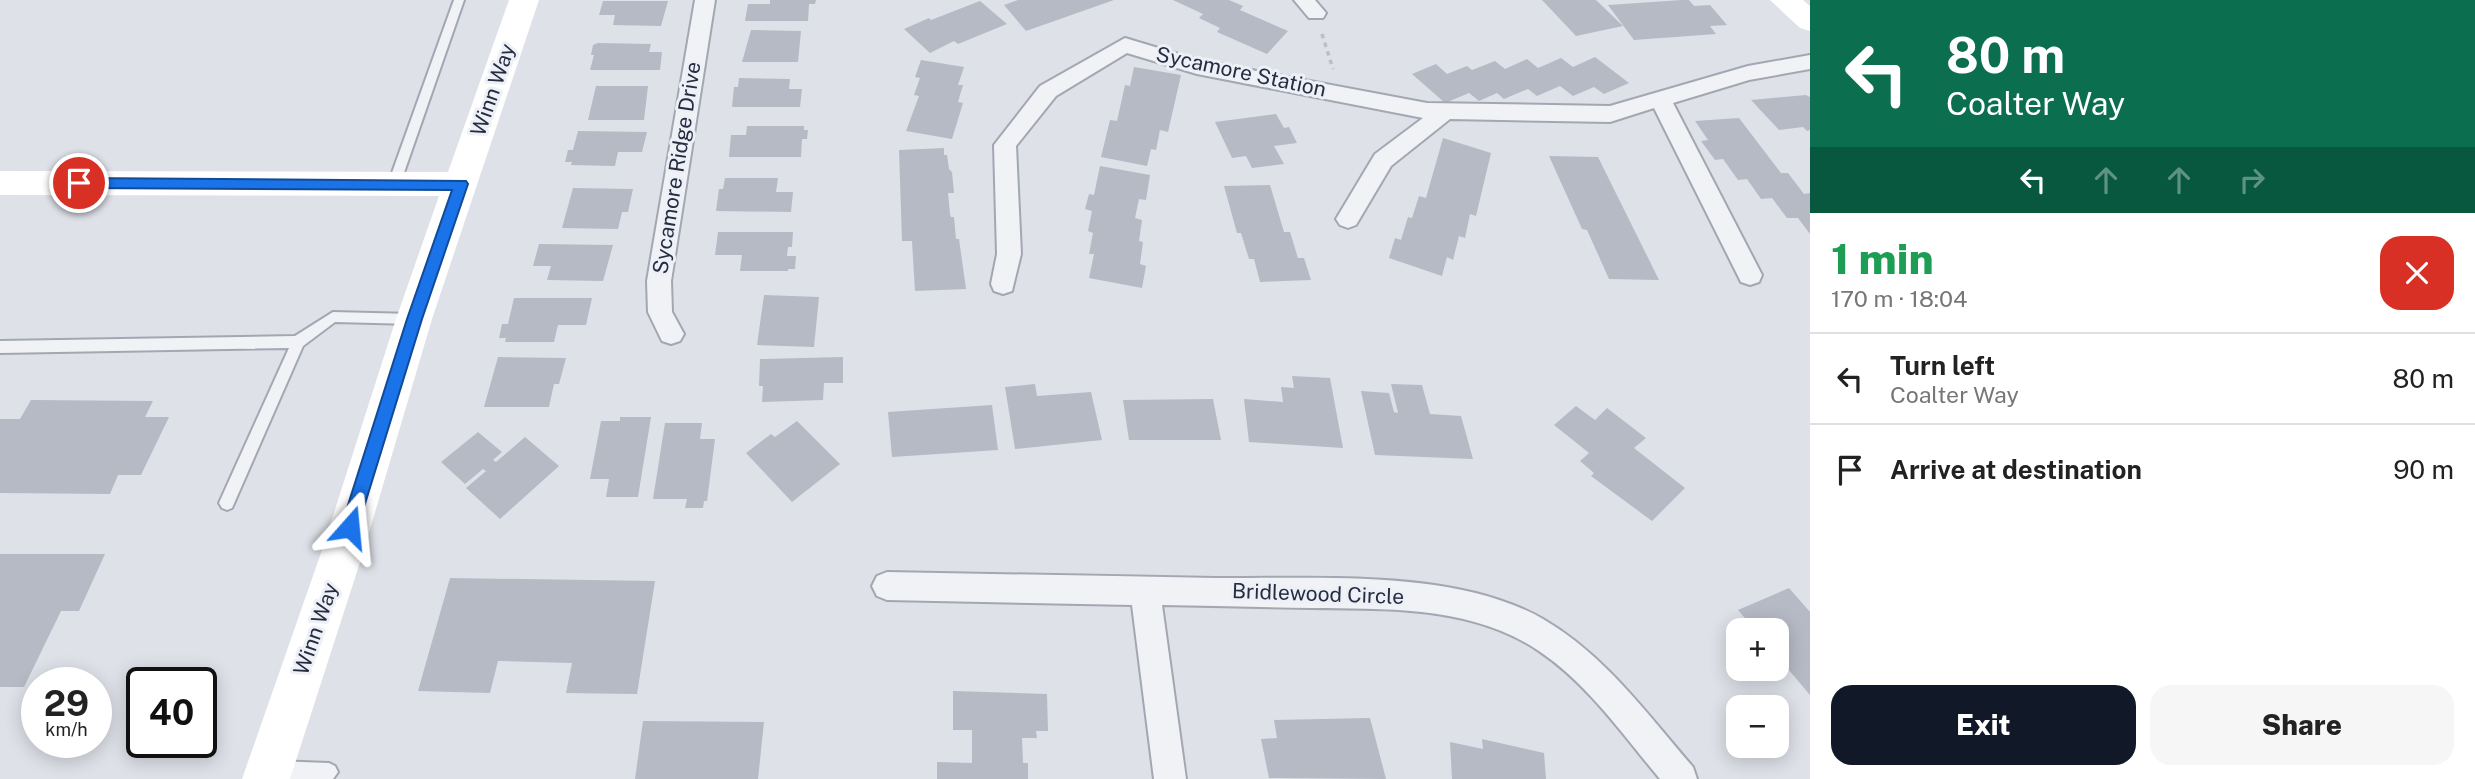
<!DOCTYPE html>
<meta charset="utf-8">
<style>
:root{--surface:#fff;--page:#f6f6f6;--text:#222;--muted:#767676;--line:#e0e0e0;--accent:#111827}
body{margin:0;font-family:"Public Sans",sans-serif;background:var(--page);color:var(--text);height:100vh;display:flex;flex-direction:column;font-size:26px;white-space:nowrap}
*{box-sizing:border-box;margin:0}
p{font-size:23px;color:var(--muted)}
.icon{flex:none;width:38px;height:38px;fill:none;stroke:currentColor;stroke-width:2;stroke-linecap:round;stroke-linejoin:round}
.map{position:relative;flex:1;overflow:hidden}
.details{display:flex;flex-direction:column;background:var(--surface);width:665px}
.details>*{flex:none}
.hud{background:#0b6e4f;color:#fff;overflow:hidden}
.controls{position:absolute;left:1726px;top:618px;display:grid;gap:14px}
.controls a{display:grid;place-items:center;width:63px;height:63px;border-radius:14px;background:var(--surface);box-shadow:0 4px 18px #0003;font-size:35px}
.speed{position:absolute;left:21px;top:667px;display:flex;gap:14px;font-size:35px;font-weight:700;text-align:center}
.speed>*{display:grid;place-content:center;width:91px;height:91px;border-radius:50%;background:var(--surface);box-shadow:0 4px 18px #0003;line-height:1}
.speed small{font-size:18px;font-weight:400}
.speed .limit{border:4px solid #111;border-radius:10px;background:#fff;color:#111}
.pin{position:absolute;display:grid;place-items:center;width:60px;height:60px;color:#fff;margin:-30px;border:4px solid #fff;border-radius:50%;box-shadow:0 2px 7px #0007}
.me{position:absolute;width:77px;margin:-38px;rotate:18deg;stroke-linejoin:round;filter:drop-shadow(0 0 5px #0008)}
.turn{display:flex;align-items:center;gap:24px;height:147px;padding:0 21px;font-size:32px}
.turn .icon{width:91px;height:91px;stroke-width:2.5}
.turn b{display:block;font-size:49px;line-height:60px}
.lanes{display:flex;align-items:center;height:66px;padding:0 21px;background:#0003;justify-content:center;gap:35px;direction:ltr}
.lanes .off{opacity:.35}
.round{display:grid;place-items:center;flex:none;width:74px;height:74px;border-radius:21px;background:var(--page)}
.head{display:flex;align-items:center;justify-content:space-between;height:119px;padding:0 21px}
h1{font-size:42px;font-weight:800;line-height:52px;color:#1e9e55}
.button{display:flex;gap:14px;margin-top:auto;padding:14px 21px}
.button a{flex:1;height:80px;border-radius:21px;background:var(--accent);color:#fff;font-size:28px;font-weight:800;line-height:80px;text-align:center}
.button a+a{background:var(--page);color:var(--text)}
ul{padding:0;list-style:none}
li{display:flex;align-items:center;gap:21px;height:91px;padding:0 21px;border-top:2px solid var(--line)}
li div{flex:1}
li b{display:block;font-size:26px}
li em{font-style:normal}
main{display:flex;flex:1;min-height:0}
.map>svg:first-child{display:block}
</style>
<main>
<div class="map">
<svg width="1810" height="779" viewBox="0 0 1810 779">
<rect width="100%" height="100%" fill="#dee1e8"/>
<!-- building -->
<path fill="#b5bac5" d="M770 0H816L815 4H809L808 21H745L748 4H770Z
M1018 0H1114L1026 31 1004 5Z
M1173 0H1229L1243 6 1240 10 1288 31 1267 54 1217 32 1220 28 1199 18 1203 14Z
M1542 0H1596L1623 26 1576 36Z
M1682 0H1689L1694 6 1710 5 1727 25 1710 26 1716 34 1634 40 1608 5Z
M603 1H668L661 26 613 25 615 15H599Z
M980 1 1007 24 958 44 954 41 930 53 904 29 929 18 931 20Z
M751 30 801 31 798 62H742Z
M598 43 651 44 649 52H662L660 70H590L594 55H591L593 45Z
M1595 57 1629 83 1604 94 1594 87 1573 96 1560 86 1537 96 1528 89 1504 99 1497 93 1479 101 1469 93 1445 103 1412 74 1436 64 1447 74 1467 66 1472 70 1495 61 1505 69 1527 59 1538 68 1561 58 1573 67Z
M921 60 964 67 958 85H963L958 102 963 103 952 139 906 131 919 96 914 95 920 78 915 77Z
M1134 67 1181 75 1168 132 1160 130 1156 150 1151 149 1147 166 1101 157 1110 120 1117 121 1125 85 1130 86Z
M739 78 790 79 789 89H802L800 107H732L734 87H738Z
M596 86H648L644 120H588Z
M1806 95 1810 97V130L1807 131 1803 127 1779 130 1751 100Z
M1276 114 1284 128 1289 127 1297 143 1274 146 1284 164 1252 168 1246 156 1232 158 1215 122Z
M1739 118 1781 173H1788L1804 194 1810 193V234L1798 218H1787L1772 198 1761 199 1747 179 1738 180 1723 159 1715 160 1701 141 1708 140 1695 121Z
M747 126H804V130H808L807 139H802L801 157H729L731 135H746Z
M578 131 647 132 642 152H618L615 166 571 165 572 162H565L568 150H573Z
M1443 138 1491 153 1476 216 1470 214 1465 238 1459 236 1453 260 1447 257 1442 276 1389 258 1395 238 1401 240 1408 217 1412 218 1419 196 1426 198Z
M944 148V155H947L949 169 952 172 954 193H948L950 214 951 217H954L956 239H959L966 289 915 291 912 241H902L899 150Z
M1549 156 1598 157 1659 280 1609 279 1587 230 1582 229Z
M1100 166 1150 175 1146 200 1139 199 1135 218 1142 220 1139 241 1143 242 1140 264 1146 266 1142 288 1089 278 1094 254H1089L1093 233 1088 231 1092 211 1085 209 1089 194 1094 195Z
M725 178H778L776 192H793L791 212 716 211 719 189H723Z
M1270 185 1284 232H1290L1298 258H1304L1311 280 1260 282 1254 259H1249L1241 233H1237L1224 186Z
M573 188 633 189 628 212H622L618 229 562 228Z
M718 232H793L792 247H788L787 256H796L795 269H788V271H740L742 255H715Z
M539 244 613 245 603 281 547 280 551 266H533Z
M764 295 819 297 814 347 757 345Z
M514 298H592L586 325H558L554 342H505L506 338H499L502 324H508Z
M498 357 566 358 559 384H554L549 407H484Z
M843 357V383H824L823 400 762 402 763 386H759L760 359Z
M1292 376 1330 378 1343 448 1249 442 1244 399 1283 402 1281 387 1294 388Z
M1035 384 1037 396 1091 392 1102 440 1015 449 1005 387Z
M1391 384 1422 385 1430 414 1461 416 1473 459 1375 455 1361 391 1389 393 1394 412 1398 413Z
M1213 399 1221 440H1129L1123 400Z
M31 400 153 401 145 417H169L141 475H118L110 494 0 493V419H20Z
M992 405 998 450 892 457 888 412Z
M1576 406 1595 420 1607 408 1646 438 1634 448 1685 488 1652 521 1591 476 1594 473 1580 461 1589 453 1554 425Z
M620 417H651L638 497H606L609 479H590L601 421H620Z
M797 421 840 464 792 502 746 453 771 434 775 437Z
M665 423H702L700 439H715L707 501H704L703 508H685L687 499H653Z
M478 432 502 452 493 460 496 462 525 437 559 466 500 519 466 488 486 471 483 469 465 484 441 462Z
M0 554H105L79 611H61L24 687H0Z
M450 578 655 581 637 694 566 693 572 663 498 661 490 693 418 691Z
M1789 588 1810 612V695L1776 655V630H1755L1738 610Z
M953 691 1047 694 1048 731H1036L1037 738H1022L1023 763H1028V779H937V762L972 763V730H953Z
M1370 718 1386 779 1269 778 1261 739 1277 738 1274 720Z
M643 721 764 722 758 779H635Z
M1482 739 1544 753 1546 779H1452L1450 742 1483 749Z"/>
<g fill="none" stroke-linecap="round" stroke-linejoin="round">
<!-- lane casing -->
<g stroke="#a3a7b2" stroke-width="4">
<path id="lane" d="M454 0H464L400 184 394 188 390 187 388 184Z
M333 312 413 314 420 319 413 324 335 322 303 346 232 508 227 510 222 508 219 503 289 348 0 353V341L295 336Z
M275 761 329 763 335 766 338 772 333 779H275L269 776 266 770 269 764Z"/>
</g>
<!-- street casing -->
<g stroke="#a3a7b2" stroke-width="4">
<path id="street" d="M695 0H715L671 281 672 312 684 334 680 341 671 344 662 341 648 312 647 281Z
M1294 0H1315L1326 13 1323 18H1309Z
M1125 38 1198 60 1427 103 1610 106 1748 66 1810 55V69L1749 80 1673 103 1762 275 1759 282 1750 285 1741 282 1654 108 1610 122 1450 119 1391 166 1356 225 1348 228 1340 225 1336 219 1375 154 1423 118 1197 74 1127 53 1056 96 1016 146 1021 254 1012 291 1003 294 994 291 991 284 997 254 994 145 1040 86Z
M887 572C997 574 1106 576 1215 578 1315 579 1454 568 1543 619 1605 655 1647 714 1693 767L1697 779H1660C1623 735 1588 684 1539 651 1473 606 1388 609 1312 608 1262 607 1212 606 1162 605L1186 779H1154L1132 605 887 600 877 596 872 586 877 576Z"/>
</g>
<!-- path -->
<path stroke="#bcbfc7" stroke-width="3.5" stroke-dasharray="4.5 4.5" stroke-linecap="butt" d="M1322 34 1333 69"/>
<!-- lane -->
<use href="#lane" fill="#f1f2f6" fill-rule="evenodd"/>
<!-- street -->
<use href="#street" fill="#f1f2f6" fill-rule="evenodd"/>
<!-- secondary -->
<path fill="#fff" fill-rule="evenodd" d="M509 0H539L432 319 363 553 290 779H242L321 553 396 319 439 196 0 195V171L448 172Z
M1770 0H1803L1810 6V31L1800 28Z"/>
</g>
<!-- route -->
<path fill="#1a73e8" stroke="#114b97" stroke-width="2" d="M79 178 466 181 468 184 422 319 356 533 350 535 344 533 341 527 407 319 452 190 79 188 72 183Z"/>
<g text-anchor="middle" stroke-width="6" stroke-linejoin="round" paint-order="stroke">
<!-- street labels -->
<g font-size="21" fill="#262d40" stroke="#edf0f6">
<text transform="translate(1241 72) rotate(12)" y="7">Sycamore Station</text>
<text transform="translate(493 90) rotate(-71)" y="7">Winn Way</text>
<text transform="translate(677 168) rotate(-81)" y="7">Sycamore Ridge Drive</text>
<text transform="translate(1318 594) rotate(2)" y="7">Bridlewood Circle</text>
<text transform="translate(316 629) rotate(-71)" y="7">Winn Way</text>
</g>
</g>
</svg>
<div class="controls">
<a>+</a>
<a>−</a>
</div>
<div class="speed"><div>29<small>km/h</small></div><div class="limit">40</div></div>
<div class="pin" style="left:79px;top:183px;background:#d93025"><svg class="icon" aria-label="arrive" viewBox="0 0 24 24"><path d="M6 21V4h12l-3 4 3 4H6"/></svg></div>
<svg class="me" style="left:350px;top:527px" viewBox="-20 -20 40 40"><path d="M0-17L14 15 0 8-14 15z" fill="#1a73e8" stroke="#fff" stroke-width="4"/></svg>
</div>
<section class="details">
<div class="hud">
<div class="turn"><svg class="icon" aria-label="left" viewBox="0 0 24 24"><path d="M17 20v-9H6M10 6l-5 5 5 5"/></svg><div><b>80 m</b>Coalter Way</div></div>
<div class="lanes"><svg class="icon" aria-label="left" viewBox="0 0 24 24"><path d="M17 20v-9H6M10 6l-5 5 5 5"/></svg><svg class="icon off" aria-label="ahead" viewBox="0 0 24 24"><path d="M12 20V5M6 11l6-6 6 6"/></svg><svg class="icon off" aria-label="ahead" viewBox="0 0 24 24"><path d="M12 20V5M6 11l6-6 6 6"/></svg><svg class="icon off" aria-label="right" viewBox="0 0 24 24"><path d="M7 20v-9h11M14 6l5 5-5 5"/></svg></div>
</div>
<div class="head"><div><h1>1 min</h1><p>170 m · 18:04</p></div><a class="round" style="background:#d93025;color:#fff"><svg class="icon" aria-label="close" viewBox="0 0 24 24"><path d="M6 6l12 12M18 6L6 18"/></svg></a></div>
<ul>
<li><svg class="icon" aria-label="left" viewBox="0 0 24 24"><path d="M17 20v-9H6M10 6l-5 5 5 5"/></svg><div><b>Turn left</b><p>Coalter Way</p></div><em>80 m</em></li>
<li><svg class="icon" aria-label="arrive" viewBox="0 0 24 24"><path d="M6 21V4h12l-3 4 3 4H6"/></svg><div><b>Arrive at destination</b></div><em>90 m</em></li>
</ul>
<div class="button"><a>Exit</a><a>Share</a></div>
</section>
</main>
